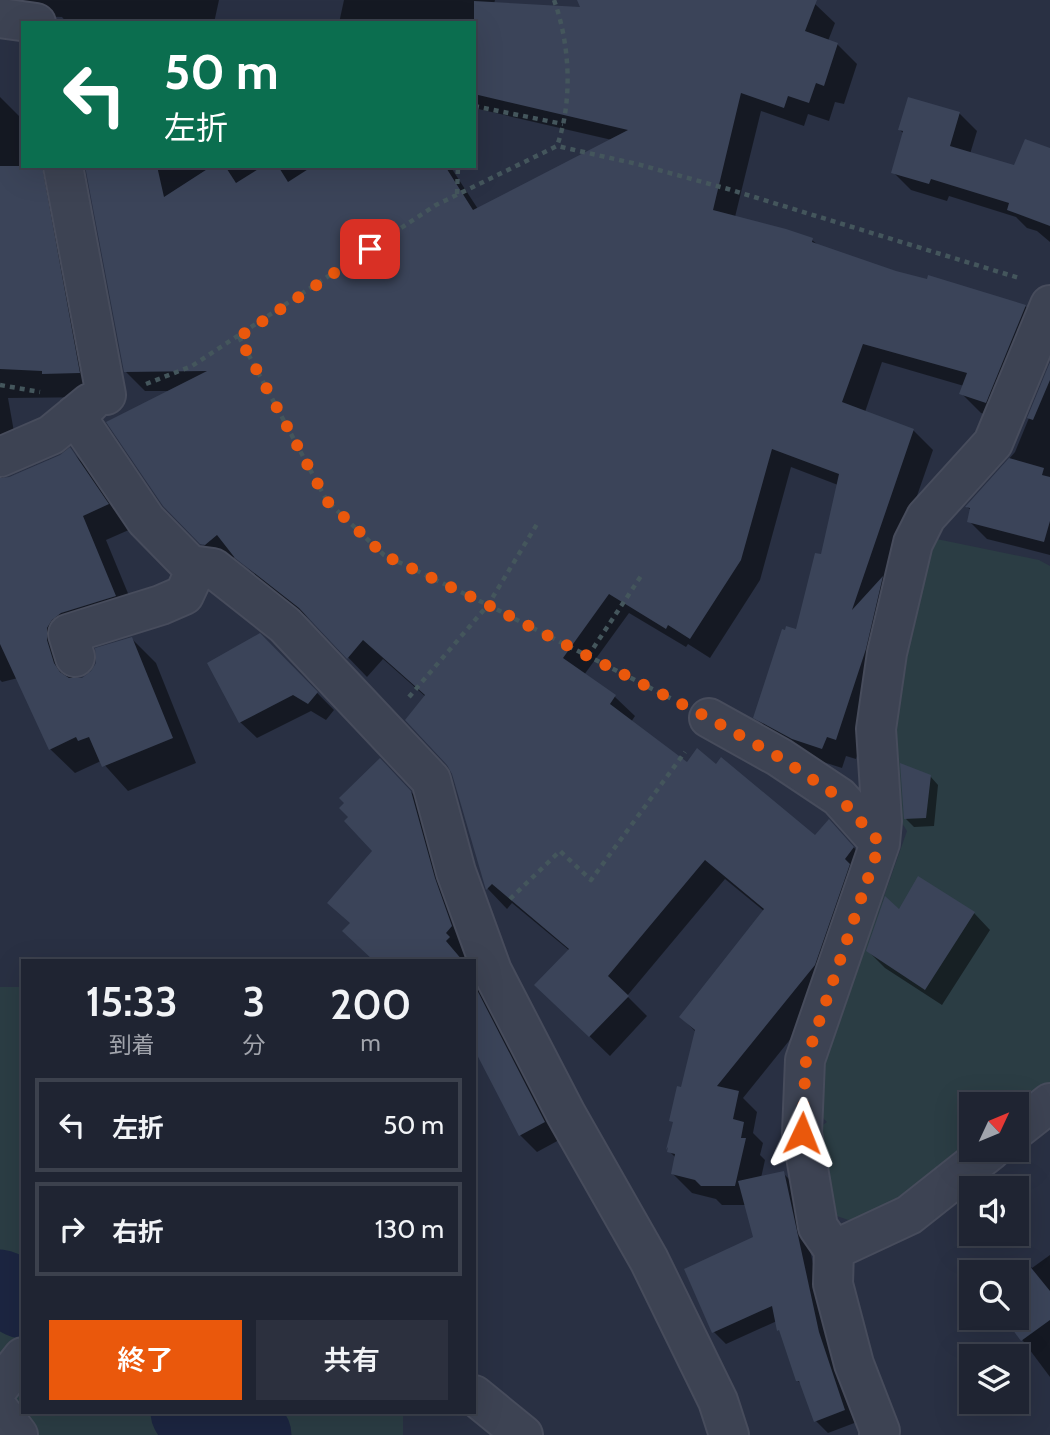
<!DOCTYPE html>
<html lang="ja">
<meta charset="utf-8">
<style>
:root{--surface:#1f2432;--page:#2c303e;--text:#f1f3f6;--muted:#a1a4ac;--line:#3c414d;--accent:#ea580c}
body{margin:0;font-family:Cabin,"Noto Sans JP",sans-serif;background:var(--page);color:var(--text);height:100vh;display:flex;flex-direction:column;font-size:26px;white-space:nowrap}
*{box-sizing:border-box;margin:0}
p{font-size:23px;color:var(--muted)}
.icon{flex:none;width:38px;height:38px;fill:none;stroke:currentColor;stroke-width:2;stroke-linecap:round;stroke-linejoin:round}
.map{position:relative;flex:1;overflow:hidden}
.panel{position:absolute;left:21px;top:959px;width:455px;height:455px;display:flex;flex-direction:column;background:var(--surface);border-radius:0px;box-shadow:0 7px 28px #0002,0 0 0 2px var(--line)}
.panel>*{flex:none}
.guide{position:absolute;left:21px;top:21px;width:455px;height:147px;border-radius:0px;box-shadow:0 7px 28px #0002,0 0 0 2px var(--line);background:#0b6e4f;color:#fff;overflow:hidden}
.needle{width:46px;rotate:46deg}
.tools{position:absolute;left:959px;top:1092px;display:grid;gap:14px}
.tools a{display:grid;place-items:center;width:70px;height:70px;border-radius:0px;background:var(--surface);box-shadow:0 7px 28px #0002,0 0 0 2px var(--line);font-size:35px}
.pin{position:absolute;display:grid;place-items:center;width:60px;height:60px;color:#fff;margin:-30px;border-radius:14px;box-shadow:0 4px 10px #0006}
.me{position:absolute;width:77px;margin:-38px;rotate:2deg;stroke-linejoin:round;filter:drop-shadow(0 0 5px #0008)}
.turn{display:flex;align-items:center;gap:24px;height:147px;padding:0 28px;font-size:32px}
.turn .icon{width:91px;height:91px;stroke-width:2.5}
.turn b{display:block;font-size:49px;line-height:60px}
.eta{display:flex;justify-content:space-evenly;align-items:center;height:119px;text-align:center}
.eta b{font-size:42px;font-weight:600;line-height:49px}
.button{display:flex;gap:14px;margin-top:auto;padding:14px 28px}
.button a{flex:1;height:80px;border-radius:0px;background:var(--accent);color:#fff;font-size:28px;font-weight:600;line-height:80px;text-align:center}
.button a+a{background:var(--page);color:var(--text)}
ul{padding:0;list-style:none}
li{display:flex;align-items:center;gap:21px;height:94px;margin:0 14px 10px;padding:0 14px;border:4px solid var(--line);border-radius:0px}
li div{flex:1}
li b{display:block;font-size:26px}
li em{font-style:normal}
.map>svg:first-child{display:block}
</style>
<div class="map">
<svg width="1050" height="1435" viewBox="0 0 1050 1435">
<rect width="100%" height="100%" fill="#293043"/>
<!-- green -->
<path fill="#2b3d44" d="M922 536 1039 560 1050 566V1085L1017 1114V1104H971V1150L876 1218 851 1221 837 1216 820 1194 813 1132 827 1122 810 1106 818 1061 878 913 907 831 892 807 889 681Z
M0 987H23V1412H403V1435H0Z"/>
<!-- shadow -->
<path fill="#0007" d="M0 0H219L214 23H67L62 17 0 15Z
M344 0H495L494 4 590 10 584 0H804L815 4 835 23 828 41 837 44 857 64 844 104 835 102 829 121 808 114 804 126 761 111 735 217 812 240 818 245 896 273 928 281 929 277 1025 306 1045 326 1006 422 981 413 961 393 964 386 882 362 865 412 913 430 933 450 887 582 885 669 856 759 846 756 842 768 814 759 775 737 755 717 797 632 822 556 838 485 791 467 760 580 710 658 688 644 686 647 629 613 584 675 615 697 635 716 631 722 687 764 815 837 829 821 873 868 834 985 743 1098 757 1112 753 1133 763 1143 760 1155 765 1160 761 1178 783 1173 796 1186 831 1346 857 1422 828 1433 816 1421 802 1385 798 1381 777 1321 726 1344 714 1332 755 1238 747 1205H722L716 1199 692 1193 673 1174 676 1158 668 1150 696 1032 681 1017 764 911 725 879 627 996 647 1016 610 1056 556 1004 570 951 512 903 507 909 488 889 453 773 426 697 383 659 367 677 316 624 257 577 236 556 225 564 222 563 164 505 171 391H145L126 372 87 166H450L478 209 612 140 474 108V23H339Z
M0 97 23 120V132L20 135 23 136V166H67L103 397 8 398 19 460 6 469 2 480 61 457 70 450 94 474 131 529 106 540 139 620 86 637 71 665 75 680 83 679 132 639 156 663 196 763 128 791 101 761 75 773 50 749 18 678 2 682 0 680Z
M959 113 977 131 970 154 1015 167 1050 150V242L1037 231 1027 228 1016 217 949 196 947 201 911 190 893 172 904 134 900 130Z
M1050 367V555L987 539 969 521 971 510 967 507 1015 452Z
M260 635 334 710 326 720 311 711 257 738 240 722Z
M930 776 938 785 934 826 914 827 906 819Z
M397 777 428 810 468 944 462 950 466 955 462 959 463 961H375L351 924Z
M899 912 974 913 990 930 942 1005 885 968 868 951Z
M474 973 561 1139 537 1152 520 1135 476 1049 474 1051Z
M1050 1255V1377L1006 1318H1017V1272H1009L1024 1261 1032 1268Z"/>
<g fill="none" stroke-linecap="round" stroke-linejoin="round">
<!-- river -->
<path stroke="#1c2541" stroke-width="77" d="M0 1288 23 1300
M189 1412 221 1422 253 1435"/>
</g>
<!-- building -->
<path fill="#3b4459" d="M577 0H817L805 31 838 43 824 86 816 83 809 103 788 96 784 108 741 93 713 210 786 229 813 238 812 242 896 271 927 279 928 275 1026 305 986 403 959 394 967 373 863 344 842 402 914 429 852 610 883 576 866 649 836 740 827 737 822 749 792 739 753 718 782 629 785 630 786 626 796 629 815 553 821 554 839 474 772 449 741 560 690 639 668 625 666 629 609 594 563 658 616 695 610 704 687 762 697 748 716 764 721 757 815 835 829 819 854 847 845 859 850 864 815 965 717 1086 739 1091 733 1119 744 1122 741 1138H746L735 1186H701L695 1180 671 1174 675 1154 667 1152 668 1147 666 1150 673 1122 669 1121 677 1086 681 1087 695 1030 679 1017 764 909 705 860 608 976 629 996 589 1037 534 985 569 949 492 884 486 890 452 774 447 765 405 720 425 695 363 640 347 659 299 608 235 558 217 535 205 545 200 544 163 506 106 422 207 371 124 372 85 166H157L164 197 212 166H225L236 183 263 166H278L288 182 313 166H445L473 210 628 130 474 94V1L580 7Z
M908 97 960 112 950 146 1014 165 1025 139 1050 148V226L1007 210 1009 203 931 179 929 184 891 173 903 131 898 130Z
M0 166H42L80 373 42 374V371L0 369Z
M1050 362V380L1033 420 1027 418Z
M70 447 109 504 83 516 116 596 61 613 52 620 47 628V640L54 663 60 672 69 678H82L91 671 96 663 95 648 132 637 173 738 102 767 89 737 78 741 76 737 49 750 0 644V478L9 477 60 455Z
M1009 458 1044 468 1042 475 1050 477V521L1044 542 967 522 970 508 965 507Z
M260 633 318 692 308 704 293 695 239 723 207 663Z
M380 758 411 791 435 878 452 926 446 933 450 937 446 941 463 961H374L342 931 350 923 327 903 372 851 344 821 348 817 339 808 344 803 339 798Z
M900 763 931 775 926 818 904 819Z
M918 876 975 912 925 990 866 951 885 896 899 909Z
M474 984 545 1122 519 1136 474 1049Z
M784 1171 819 1332 845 1410 814 1422 799 1381H796L779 1330 777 1331 772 1306 712 1333 684 1269 753 1237 738 1181Z
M1024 1259 1050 1291V1320L1021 1341 1004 1318H1017V1272H1006Z"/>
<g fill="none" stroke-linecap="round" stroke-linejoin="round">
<!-- minor casing -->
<g stroke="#474c5c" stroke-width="42">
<path id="minor" d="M0 18 36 23
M63 166 106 395
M75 415 146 520 190 565 213 568 285 625 431 780 456 872 492 971 566 1114 649 1260 718 1401 729 1435
M0 457 51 435 90 403
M75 657 68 634 161 605 184 595 197 567
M709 718 779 757 839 797 880 843
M1017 1129 1050 1103
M834 1250 909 1215 991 1150
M0 1386 23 1357
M474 1395 523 1435
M0 1411 18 1435
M879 1435 880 1431 854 1364 833 1284 834 1250 818 1227 802 1133 805 1060 880 843 882 821 876 729 887 653 913 543 926 517 993 443 1050 305"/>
</g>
<!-- path -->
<path stroke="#44565c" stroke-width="4.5" stroke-dasharray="5 5" stroke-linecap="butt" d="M554 0C570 44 573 101 557 146
M474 106 563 124
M457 194 458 166
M239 337 327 501 384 555 488 605 672 699
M146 384 192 366 436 205 557 146 637 164 728 189 1019 278
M0 385 40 392
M588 656 643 573
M409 697 488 605 537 524
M510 899 560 851 591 880 685 752"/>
<!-- minor -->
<use href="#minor" stroke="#3d4353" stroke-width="38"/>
</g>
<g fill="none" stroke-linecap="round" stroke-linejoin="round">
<!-- route -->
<path stroke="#ea580c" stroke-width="12" stroke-dasharray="0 21.6" d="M370 249 239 337 327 501 384 555 488 605 709 718 779 757 839 797 880 843 806 1060 802 1133"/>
</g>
</svg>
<div class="tools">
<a><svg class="needle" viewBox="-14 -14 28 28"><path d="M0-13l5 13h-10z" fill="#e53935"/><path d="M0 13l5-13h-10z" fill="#a1a4ac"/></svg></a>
<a><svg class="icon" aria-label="sound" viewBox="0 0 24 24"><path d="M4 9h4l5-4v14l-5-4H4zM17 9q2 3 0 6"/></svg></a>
<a><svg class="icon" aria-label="search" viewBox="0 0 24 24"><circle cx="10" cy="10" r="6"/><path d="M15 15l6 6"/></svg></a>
<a><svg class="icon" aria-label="layers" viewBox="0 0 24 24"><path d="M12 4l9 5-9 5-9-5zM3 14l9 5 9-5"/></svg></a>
</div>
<div class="pin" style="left:370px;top:249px;background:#d93025"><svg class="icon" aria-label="arrive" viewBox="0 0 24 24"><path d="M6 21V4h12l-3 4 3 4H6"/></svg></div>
<svg class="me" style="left:802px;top:1133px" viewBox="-20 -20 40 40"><path d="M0-17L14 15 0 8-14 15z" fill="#ea580c" stroke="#fff" stroke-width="4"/></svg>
<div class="guide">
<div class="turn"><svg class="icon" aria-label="left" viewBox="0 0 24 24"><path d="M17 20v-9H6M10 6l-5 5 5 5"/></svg><div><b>50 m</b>左折</div></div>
</div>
<section class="panel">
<div class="eta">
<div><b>15:33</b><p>到着</p></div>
<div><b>3</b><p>分</p></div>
<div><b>200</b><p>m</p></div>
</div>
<ul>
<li><svg class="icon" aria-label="left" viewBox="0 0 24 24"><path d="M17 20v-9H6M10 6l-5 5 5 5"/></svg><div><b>左折</b></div><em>50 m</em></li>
<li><svg class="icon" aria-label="right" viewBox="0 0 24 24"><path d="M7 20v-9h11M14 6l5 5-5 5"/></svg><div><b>右折</b></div><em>130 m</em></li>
</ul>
<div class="button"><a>終了</a><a>共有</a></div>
</section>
</div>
